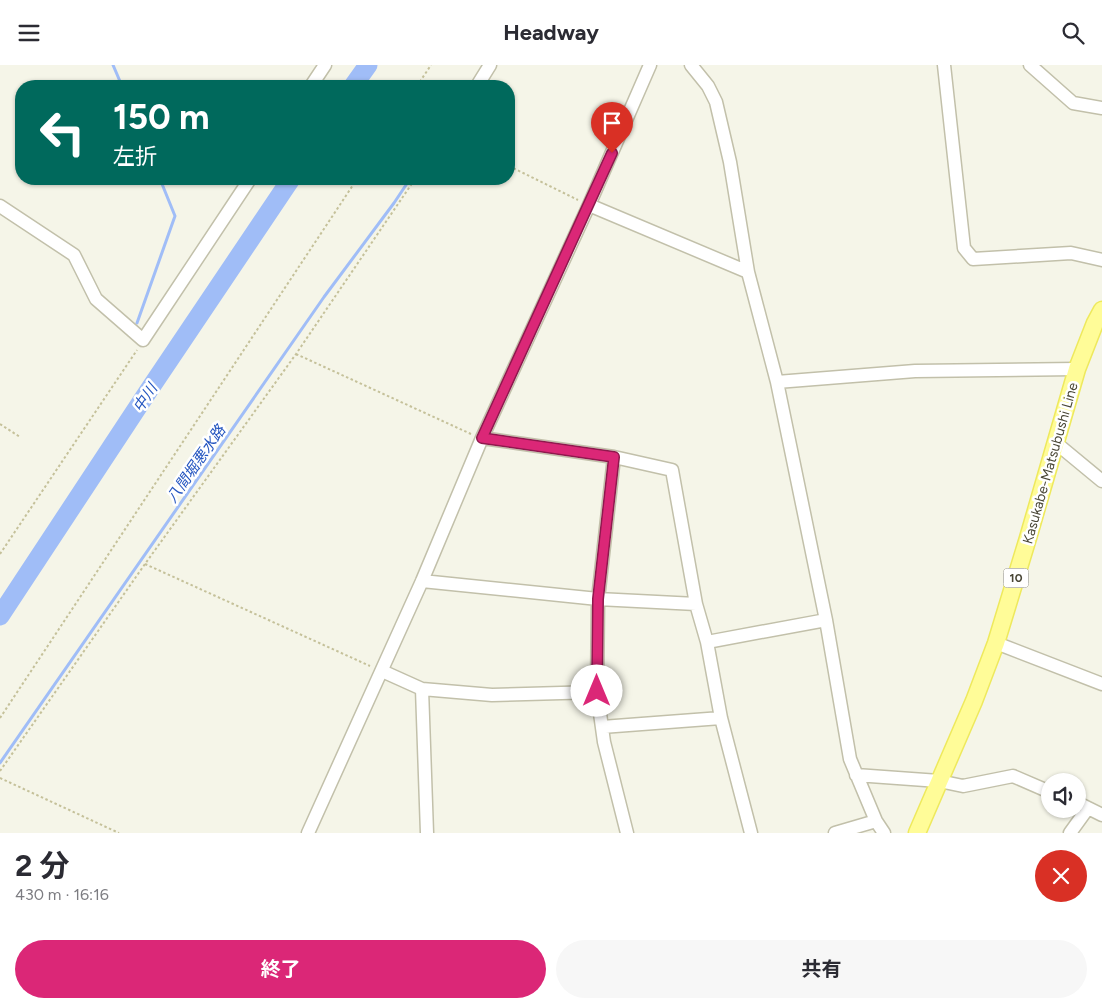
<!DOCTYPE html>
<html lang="ja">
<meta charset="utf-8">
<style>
:root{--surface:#fff;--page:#f7f7f7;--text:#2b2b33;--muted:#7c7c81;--accent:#db2777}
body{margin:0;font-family:Figtree,"Noto Sans JP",sans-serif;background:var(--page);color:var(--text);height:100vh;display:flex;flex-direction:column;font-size:19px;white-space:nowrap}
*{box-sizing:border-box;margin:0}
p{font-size:16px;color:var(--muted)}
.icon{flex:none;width:28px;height:28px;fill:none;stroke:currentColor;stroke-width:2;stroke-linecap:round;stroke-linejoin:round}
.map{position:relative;height:768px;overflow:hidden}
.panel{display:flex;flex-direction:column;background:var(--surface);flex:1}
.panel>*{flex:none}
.top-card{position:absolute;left:15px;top:15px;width:500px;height:105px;border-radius:20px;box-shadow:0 1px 4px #0004;background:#00695c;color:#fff;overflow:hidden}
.controls{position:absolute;left:1041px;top:708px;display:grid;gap:10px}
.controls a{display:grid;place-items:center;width:45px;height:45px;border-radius:50%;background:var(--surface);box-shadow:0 1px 4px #0004;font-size:25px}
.pin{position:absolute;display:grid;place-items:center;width:42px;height:42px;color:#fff;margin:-51px -21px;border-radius:50% 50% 50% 0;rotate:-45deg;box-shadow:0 0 5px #0007}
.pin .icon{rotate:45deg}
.me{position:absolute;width:55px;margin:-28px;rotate:0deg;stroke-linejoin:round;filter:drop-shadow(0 0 4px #0008)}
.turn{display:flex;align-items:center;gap:18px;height:105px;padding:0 15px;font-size:22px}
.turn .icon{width:65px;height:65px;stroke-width:2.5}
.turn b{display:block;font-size:35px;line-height:42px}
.round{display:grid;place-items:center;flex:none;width:52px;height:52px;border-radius:26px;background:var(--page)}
.overview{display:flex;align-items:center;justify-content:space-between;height:85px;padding:0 15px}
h1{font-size:30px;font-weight:700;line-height:38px}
.action{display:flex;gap:10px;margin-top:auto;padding:10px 15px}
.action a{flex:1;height:58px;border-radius:30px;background:var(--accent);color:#fff;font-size:20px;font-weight:700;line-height:58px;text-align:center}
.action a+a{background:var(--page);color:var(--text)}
header{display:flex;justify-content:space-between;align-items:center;height:65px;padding:0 15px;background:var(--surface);font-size:22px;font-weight:700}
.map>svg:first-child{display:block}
</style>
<header><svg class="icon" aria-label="menu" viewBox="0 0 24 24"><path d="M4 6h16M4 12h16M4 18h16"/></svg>Headway<svg class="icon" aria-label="search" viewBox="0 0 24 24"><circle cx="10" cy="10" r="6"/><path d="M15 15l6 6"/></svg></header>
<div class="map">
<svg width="1102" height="768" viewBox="0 0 1102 768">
<rect width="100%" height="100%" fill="#f5f5e8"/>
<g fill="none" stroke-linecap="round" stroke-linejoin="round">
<!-- stream -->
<path stroke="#a0bdf7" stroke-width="3" d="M113 0 122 21
M137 258 175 151 160 114
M0 698 324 232 394 138 410 114"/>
<!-- river -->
<path stroke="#a0bdf7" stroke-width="19" d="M353 21 368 0
M0 551 149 325 291 114"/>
<!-- minor casing -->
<g stroke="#c2c0aa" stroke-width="15">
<path id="minor" d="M691 0 708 21 716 37 730 97 748 207 777 317 826 555 850 694 876 756 884 768
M944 0 964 183 973 194 1071 188 1102 195
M1030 0 1073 38 1102 43
M311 21 325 0
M477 21 490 0
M589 140 748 207
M0 141 74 190 96 234 143 275 250 114
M777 317 915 306 1077 304
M482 373 614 392 672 405 696 539 707 577 721 653 751 768
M1056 378 1102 416
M614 392 598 534 597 627 604 677 627 768
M422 516 598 534 696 539
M707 577 826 555
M996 578 1102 619
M382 606 422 624 492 630 597 627
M422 624 427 768
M602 662 721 653
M856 710 939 716 963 721 1013 711 1050 727
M1078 738 1102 750
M308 768 422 516 482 373 589 140 650 0
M835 768 876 756
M1070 768 1088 743"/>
</g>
<!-- major casing -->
<g stroke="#eee95d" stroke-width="19">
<path id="major" d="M917 768 974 636 996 578 1028 473 1077 304 1095 258 1102 245"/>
</g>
<!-- path -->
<path stroke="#c5c19a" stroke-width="2" stroke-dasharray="2.5 2.5" stroke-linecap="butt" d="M417 21 431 0
M509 101 578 135
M296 289 471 369
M0 359 20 372
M0 489 137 285
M145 499 370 601
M0 653 357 114
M0 706 145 499 296 289 415 114
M0 713 119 768"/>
<!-- minor -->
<use href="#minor" stroke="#fff" stroke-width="12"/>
<!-- major -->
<use href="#major" stroke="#fffc98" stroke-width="16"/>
</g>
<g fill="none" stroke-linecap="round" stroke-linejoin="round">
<!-- route casing -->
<g stroke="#8e194d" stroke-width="12">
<path id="route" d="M597 626 598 534 614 392 482 373 612 88"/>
</g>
<!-- route -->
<use href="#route" stroke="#db2777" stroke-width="9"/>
</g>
<g text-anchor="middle" stroke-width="5" stroke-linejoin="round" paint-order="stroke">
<!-- shield labels -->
<rect fill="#fff" stroke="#807e72" stroke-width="1" x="1003.5" y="503.5" width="25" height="19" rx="4"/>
<g font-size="12" font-weight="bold" fill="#4a4736">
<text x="1016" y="517">10</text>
</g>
<!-- street labels -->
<g font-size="14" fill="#4a4736" stroke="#fff">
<text transform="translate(1050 398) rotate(-74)" y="5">Kasukabe-Matsubushi Line</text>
</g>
<!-- water labels -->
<g font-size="15" font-style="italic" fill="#2556c0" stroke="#fff">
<text transform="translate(145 333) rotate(-56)" y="5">中川</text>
<text transform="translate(196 399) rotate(-55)" y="5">八間堀悪水路</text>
</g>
</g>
</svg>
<div class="controls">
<a><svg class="icon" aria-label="sound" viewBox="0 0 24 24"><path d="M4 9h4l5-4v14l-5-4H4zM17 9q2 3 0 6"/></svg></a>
</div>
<div class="pin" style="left:612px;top:88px;background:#d93025"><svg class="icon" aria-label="arrive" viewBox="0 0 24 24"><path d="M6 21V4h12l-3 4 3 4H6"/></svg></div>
<svg class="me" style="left:597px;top:626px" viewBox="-20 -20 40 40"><circle r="19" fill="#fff"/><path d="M0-13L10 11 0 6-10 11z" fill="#db2777"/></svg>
<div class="top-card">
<div class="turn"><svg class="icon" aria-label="left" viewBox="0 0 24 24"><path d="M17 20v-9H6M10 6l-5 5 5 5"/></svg><div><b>150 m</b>左折</div></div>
</div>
</div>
<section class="panel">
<div class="overview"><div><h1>2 分</h1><p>430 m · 16:16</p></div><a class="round" style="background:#d93025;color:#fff"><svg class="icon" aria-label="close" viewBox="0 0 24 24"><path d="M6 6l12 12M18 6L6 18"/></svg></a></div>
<div class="action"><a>終了</a><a>共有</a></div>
</section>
